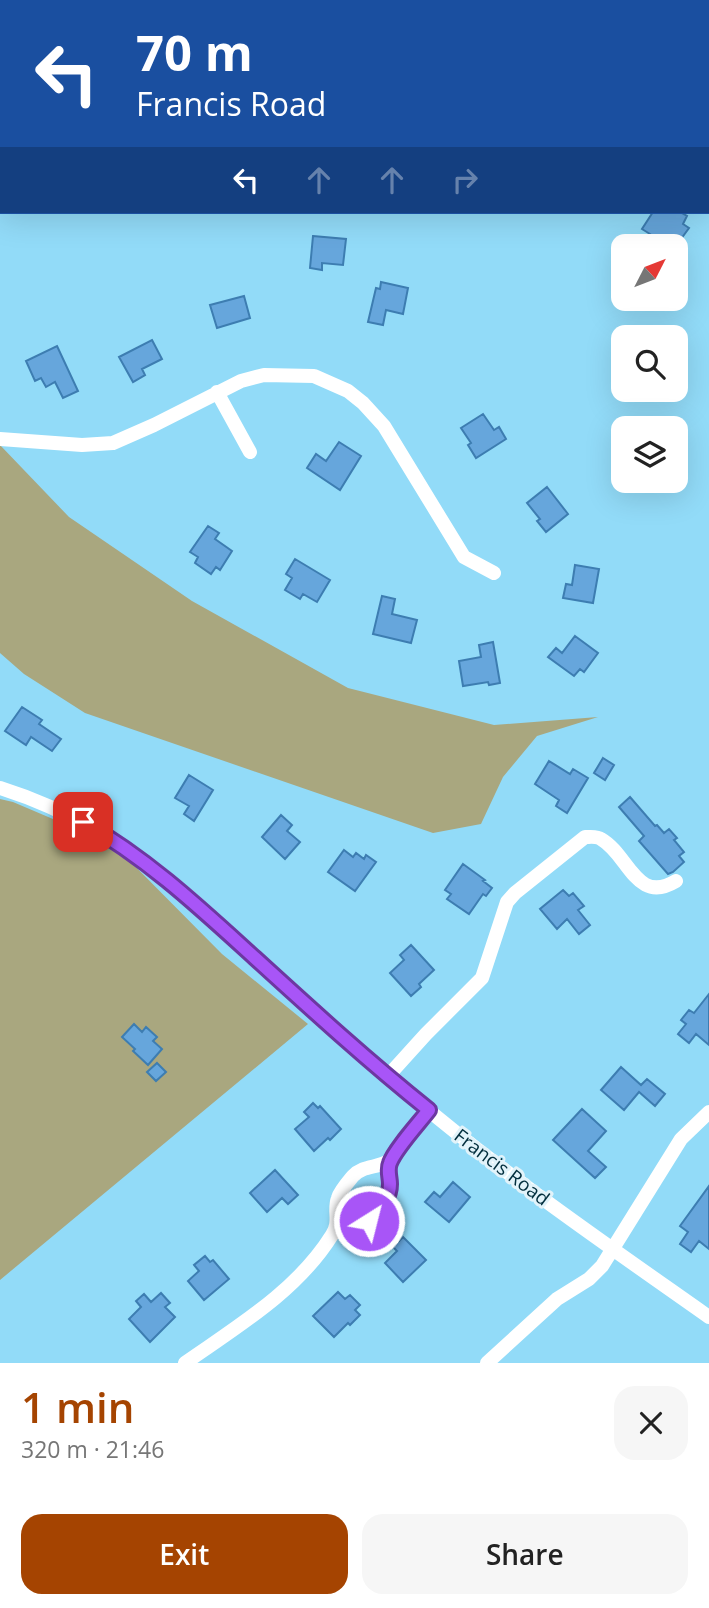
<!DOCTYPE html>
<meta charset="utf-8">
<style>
:root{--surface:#fff;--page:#f6f6f6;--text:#222;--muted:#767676;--accent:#a54401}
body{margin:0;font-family:"Open Sans",sans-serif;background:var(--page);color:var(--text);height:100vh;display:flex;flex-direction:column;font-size:26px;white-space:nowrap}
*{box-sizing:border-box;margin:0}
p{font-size:23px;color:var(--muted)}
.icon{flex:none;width:38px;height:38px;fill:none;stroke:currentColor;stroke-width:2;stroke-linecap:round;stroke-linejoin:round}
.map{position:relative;height:1363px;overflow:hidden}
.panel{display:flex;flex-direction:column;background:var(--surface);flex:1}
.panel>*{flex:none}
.banner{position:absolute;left:0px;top:0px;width:710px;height:214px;box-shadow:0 7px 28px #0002;background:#1a4fa0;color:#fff;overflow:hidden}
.needle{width:46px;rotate:48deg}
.controls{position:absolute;left:611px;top:234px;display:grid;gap:14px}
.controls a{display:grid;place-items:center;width:77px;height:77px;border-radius:14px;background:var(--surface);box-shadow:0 7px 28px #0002;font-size:35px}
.pin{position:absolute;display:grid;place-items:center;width:60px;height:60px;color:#fff;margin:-30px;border-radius:14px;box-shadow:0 4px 10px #0006}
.me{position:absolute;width:77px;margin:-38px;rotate:36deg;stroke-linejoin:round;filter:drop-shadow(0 0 5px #0008)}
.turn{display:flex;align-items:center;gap:24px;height:147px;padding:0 21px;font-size:32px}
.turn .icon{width:91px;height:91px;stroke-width:2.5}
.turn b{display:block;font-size:49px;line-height:60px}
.lanes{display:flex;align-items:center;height:66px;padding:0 21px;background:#0003;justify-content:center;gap:35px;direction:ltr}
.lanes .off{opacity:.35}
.round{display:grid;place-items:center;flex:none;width:74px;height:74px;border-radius:21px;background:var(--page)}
.headline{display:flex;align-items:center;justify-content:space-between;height:119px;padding:0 21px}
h1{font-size:42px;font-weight:600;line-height:52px;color:var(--accent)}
.button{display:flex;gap:14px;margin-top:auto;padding:14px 21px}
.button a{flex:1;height:80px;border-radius:21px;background:var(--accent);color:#fff;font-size:28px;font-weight:600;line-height:80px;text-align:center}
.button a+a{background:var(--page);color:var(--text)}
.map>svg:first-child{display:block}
</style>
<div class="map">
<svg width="709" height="1363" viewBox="0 0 709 1363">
<rect width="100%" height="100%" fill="#92dbf8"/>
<!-- green -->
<path fill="#a9a77f" d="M0 445 69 517 192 601 348 688 494 725 598 717 537 736 503 777 481 824 433 833 85 713 24 674 0 653Z
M0 799 13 802 114 845 222 954 308 1024 0 1280Z"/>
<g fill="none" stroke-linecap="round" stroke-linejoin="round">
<!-- stream -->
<path stroke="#57a1bd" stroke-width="3.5" d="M471 0 473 2"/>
</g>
<!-- building -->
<path fill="#66a6dc" stroke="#3d7db1" stroke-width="2" d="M653 212H680L687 216 683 224 689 228 681 239 676 236 670 246 660 239 657 244 648 238 650 234 642 229Z
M313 236 346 239 343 265 322 263V270L310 268Z
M381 282 408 288 403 314 386 310 383 325 368 322 376 288 380 289Z
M244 296 250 318 217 328 210 305Z
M152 340 162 359 142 369 145 375 133 382 119 357Z
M57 346 78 391 63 398 55 382 46 387 41 378 35 381 26 361Z
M483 414 494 430 499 427 506 439 476 458 468 445 471 443 461 428Z
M339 442 361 456 340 490 307 468 316 454 326 461Z
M547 487 568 514 546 532 537 521 540 519 527 503Z
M208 526 219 533 215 539 232 551 220 570 216 567 211 574 195 563 198 557 190 552Z
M295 559 330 580 317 602 303 594 300 599 285 590 292 578 286 574Z
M575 565 599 569 593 603 563 598 566 584 572 585Z
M382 596 395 599 392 614 417 620 411 643 373 634Z
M575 636 598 653 584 672 580 669 574 676 548 657 556 648 562 653Z
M493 642 500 683 489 685 488 682 463 686 459 661 481 657 479 645Z
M22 707 42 720 39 724 61 739 52 751 31 737 26 745 5 731Z
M603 758 614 765 605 780 594 773Z
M549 761 570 774 573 769 588 778 567 813 556 806 559 800 535 784Z
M189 775 213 790 194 821 184 814 189 806 175 798Z
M630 797 655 826 657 825 664 833 669 829 677 838 674 840 684 852 679 856 684 862 673 872 668 874 639 841 644 836 619 807Z
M281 815 292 825 287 831 300 842 285 859 262 837Z
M344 850 353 857 356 853 364 859 366 855 376 862 355 891 328 872Z
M463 864 485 880 483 881 492 888 486 896 483 894 469 914 447 899 451 894 445 890Z
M563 890 569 896 573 893 584 906 578 910 590 925 579 934 567 919 557 929 540 909Z
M411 945 434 970 419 984 421 987 411 996 390 973 404 960 400 955Z
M709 994V1045L696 1034 689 1043 678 1034 686 1024 681 1020 689 1010 694 1013Z
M134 1024 142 1032 146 1027 157 1037 153 1041 162 1049 148 1065 133 1051 135 1049 122 1037Z
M157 1063 166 1072 156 1081 147 1072Z
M621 1067 641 1085 647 1079 665 1094 655 1106 639 1092 624 1110 601 1090Z
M313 1103 318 1108 320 1106 341 1129 330 1140 328 1138 314 1151 295 1129 309 1117 304 1112Z
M582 1109 606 1131 588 1151 606 1167 595 1178 553 1140Z
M275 1170 298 1195 288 1204 282 1198 267 1212 250 1193Z
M453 1182 470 1197 449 1222 425 1202 434 1192 440 1197Z
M709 1186V1249L699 1241 691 1252 680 1244 688 1232 680 1226Z
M403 1237 426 1260 403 1282 385 1263 397 1251 393 1247Z
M205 1256 210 1262 213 1260 229 1279 204 1300 188 1281 199 1271 194 1265Z
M338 1292 345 1299 350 1295 360 1305 355 1310 360 1315 350 1325 348 1323 334 1337 313 1316Z
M161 1293 170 1303 165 1307 175 1317 150 1342 129 1319 141 1307 136 1301 144 1294 151 1302Z"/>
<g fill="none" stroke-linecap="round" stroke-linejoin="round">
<!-- minor -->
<path stroke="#fff" stroke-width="14" d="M613 0 614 2
M34 2 35 0
M0 93 2 86
M217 392 250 452
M0 439 82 445 113 443 154 425 241 381 264 375 314 376 348 391 363 403 384 426 464 557 494 573
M0 788C70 810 131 847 187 895 211 916 233 938 257 960 306 1005 357 1049 408 1093 503 1174 607 1245 709 1317
M388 1076 426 1034 482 978 507 902 515 893 585 837C591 837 597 836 601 839 629 855 636 905 676 881
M333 1234C346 1222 360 1229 372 1218 381 1209 390 1197 390 1185 390 1177 387 1170 390 1163 395 1149 419 1123 429 1110
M185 1363C238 1326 297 1291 332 1235 341 1221 333 1211 338 1198 340 1191 348 1182 353 1176 364 1164 380 1169 391 1159
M487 1363 557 1299 589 1279 602 1266 681 1139 709 1112"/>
</g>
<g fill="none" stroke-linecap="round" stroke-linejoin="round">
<!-- route casing -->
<g stroke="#6d37a1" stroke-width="18">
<path id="route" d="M83 822C148 859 200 908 255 958 312 1010 369 1062 429 1110 419 1123 395 1149 390 1163 387 1170 390 1177 390 1184 390 1199 379 1212 369 1221"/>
</g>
<!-- route -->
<use href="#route" stroke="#a855f7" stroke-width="12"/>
</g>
<g text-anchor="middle" stroke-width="6" stroke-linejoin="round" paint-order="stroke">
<!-- street labels -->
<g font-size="19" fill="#022e3d" stroke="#e2f3fa">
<text transform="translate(502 1167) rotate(37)" y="7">Francis Road</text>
</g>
</g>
</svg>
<div class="controls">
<a><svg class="needle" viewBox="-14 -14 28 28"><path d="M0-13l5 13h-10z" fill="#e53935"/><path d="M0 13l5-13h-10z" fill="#767676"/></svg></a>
<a><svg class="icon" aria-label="search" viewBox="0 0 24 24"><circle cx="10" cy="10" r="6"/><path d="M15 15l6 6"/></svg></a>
<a><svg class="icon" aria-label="layers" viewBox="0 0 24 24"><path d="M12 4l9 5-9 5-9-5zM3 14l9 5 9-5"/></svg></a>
</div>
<div class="pin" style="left:83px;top:822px;background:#d93025"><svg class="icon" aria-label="arrive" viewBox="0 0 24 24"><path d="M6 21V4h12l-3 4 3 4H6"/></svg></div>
<svg class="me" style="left:369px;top:1221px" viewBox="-20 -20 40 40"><circle r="17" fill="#a855f7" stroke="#fff" stroke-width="3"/><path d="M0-11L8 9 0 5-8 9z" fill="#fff"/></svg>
<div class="banner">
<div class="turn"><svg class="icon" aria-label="left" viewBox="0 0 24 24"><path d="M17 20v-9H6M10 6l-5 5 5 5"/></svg><div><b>70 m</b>Francis Road</div></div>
<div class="lanes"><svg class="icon" aria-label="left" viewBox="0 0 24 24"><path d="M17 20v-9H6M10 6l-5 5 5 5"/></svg><svg class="icon off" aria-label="ahead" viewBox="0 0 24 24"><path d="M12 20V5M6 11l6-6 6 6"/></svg><svg class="icon off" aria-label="ahead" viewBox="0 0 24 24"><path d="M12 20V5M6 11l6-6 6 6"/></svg><svg class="icon off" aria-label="right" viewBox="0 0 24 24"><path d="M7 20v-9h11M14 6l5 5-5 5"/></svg></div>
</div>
</div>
<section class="panel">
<div class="headline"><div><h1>1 min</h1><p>320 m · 21:46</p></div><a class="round"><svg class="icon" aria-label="close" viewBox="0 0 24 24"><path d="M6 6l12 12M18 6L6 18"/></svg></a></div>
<div class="button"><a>Exit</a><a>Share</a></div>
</section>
